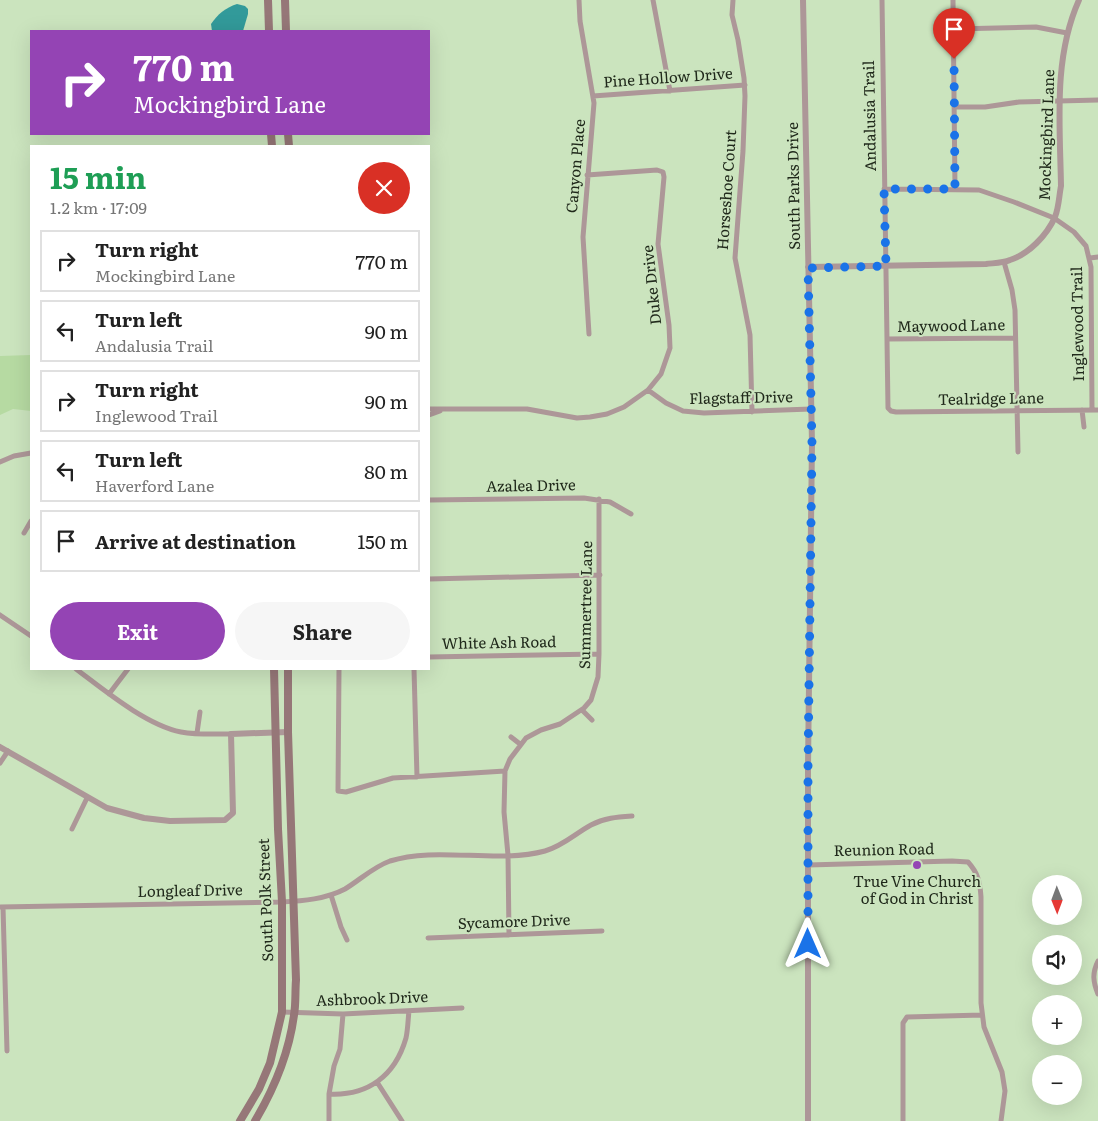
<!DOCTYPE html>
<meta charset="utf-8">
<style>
:root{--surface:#fff;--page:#f6f6f6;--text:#222;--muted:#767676;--line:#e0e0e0;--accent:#9444b4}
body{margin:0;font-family:Literata,serif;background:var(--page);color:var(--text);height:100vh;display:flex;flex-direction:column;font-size:19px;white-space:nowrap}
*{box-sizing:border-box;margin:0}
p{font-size:16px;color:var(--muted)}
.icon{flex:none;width:28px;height:28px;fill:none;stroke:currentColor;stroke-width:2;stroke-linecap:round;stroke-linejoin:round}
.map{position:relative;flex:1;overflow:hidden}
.details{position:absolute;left:30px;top:145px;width:400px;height:525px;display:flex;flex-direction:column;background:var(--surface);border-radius:0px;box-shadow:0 5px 20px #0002}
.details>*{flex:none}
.guide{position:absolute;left:30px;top:30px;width:400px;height:105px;border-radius:0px;box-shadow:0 5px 20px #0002;background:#9444b4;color:#fff;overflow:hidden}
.needle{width:32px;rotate:179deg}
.fabs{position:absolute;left:1032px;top:875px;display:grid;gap:10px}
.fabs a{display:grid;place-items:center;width:50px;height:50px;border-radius:50%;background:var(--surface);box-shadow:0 5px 20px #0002;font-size:25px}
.pin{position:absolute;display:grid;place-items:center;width:42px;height:42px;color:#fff;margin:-51px -21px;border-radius:50% 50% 50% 0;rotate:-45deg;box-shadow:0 0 5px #0007}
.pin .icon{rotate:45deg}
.me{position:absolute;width:55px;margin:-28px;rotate:0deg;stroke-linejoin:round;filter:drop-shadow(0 0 4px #0008)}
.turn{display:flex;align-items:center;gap:18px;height:105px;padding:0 20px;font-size:22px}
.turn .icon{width:65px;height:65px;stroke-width:2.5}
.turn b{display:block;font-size:35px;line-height:42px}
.round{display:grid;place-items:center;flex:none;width:52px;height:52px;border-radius:26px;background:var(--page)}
.summary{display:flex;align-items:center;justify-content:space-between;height:85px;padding:0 20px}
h1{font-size:30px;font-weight:700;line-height:38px;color:#1e9e55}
.cta{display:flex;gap:10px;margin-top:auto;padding:10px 20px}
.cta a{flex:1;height:58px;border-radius:30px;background:var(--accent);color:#fff;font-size:20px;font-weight:700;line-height:58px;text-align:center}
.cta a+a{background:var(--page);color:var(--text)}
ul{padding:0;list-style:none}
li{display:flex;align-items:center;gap:15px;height:62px;margin:0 10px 8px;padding:0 10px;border:2px solid var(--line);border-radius:0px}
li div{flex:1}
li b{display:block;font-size:19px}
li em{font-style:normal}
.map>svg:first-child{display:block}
</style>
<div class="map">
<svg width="1098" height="1121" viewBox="0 0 1098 1121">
<rect width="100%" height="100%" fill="#cbe4be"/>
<!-- green -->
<path fill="#b6daa2" d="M31 355V411L13 409 0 415V356Z"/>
<!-- water -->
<path fill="#329a9a" d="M237 4 245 6 248 9V14L243 31H212L211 24C218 14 225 8 237 4Z"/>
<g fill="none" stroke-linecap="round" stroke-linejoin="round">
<!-- minor -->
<path stroke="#ad9798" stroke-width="5" d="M579 0 580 21 594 103 583 237 589 334
M653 0 670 91
M733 0 732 15 738 40 744 78 745 96 743 151 735 258 750 335 752 412
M882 0 888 408 891 411 896 412 1098 410
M953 0 955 189
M954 29 1036 27 1067 33
M593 96 745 85
M955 107H985L1019 102 1098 100
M884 189 979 190 1014 202 1054 218 1074 232 1086 246 1091 267 1092 410
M1090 258 1098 257
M1004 262 1012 290 1015 310 1018 452
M887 339 1015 338
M648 390 666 403 683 411 704 413 811 409
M429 409H527L577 418 590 417 607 414 624 407 648 390 661 374 670 348 669 325 658 244 664 177 663 172 657 170 587 175
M1082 410 1084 427
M429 415 440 411
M0 462 14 456 31 453
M429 500 584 498 610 502 631 514
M24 533 31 521
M429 579 600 575
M0 615 31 636
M429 657 599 654
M76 669C104 690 146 725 181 732 197 735 214 734 231 734
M339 669 338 791 346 792 393 778 505 771
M414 669 417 777
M109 694 128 669
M582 710 592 720
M197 733 200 712
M511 737 520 744
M0 763 8 751
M72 829 87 798
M808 865 952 861 968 862C978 873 980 882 981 897V1003L984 1027 1002 1072 1005 1091 1001 1121
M331 895 341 927 347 940
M0 907 282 902C303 901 326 899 345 889 360 880 373 867 390 861 436 846 497 864 545 851 563 846 576 833 591 825 604 818 617 817 632 816
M3 907 7 1051
M509 935 508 855 504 812 505 771 510 759 526 738 541 730 560 724 584 708 591 700 598 677 599 654V499
M428 938 602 931
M1098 961C1092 973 1093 982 1098 994
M282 1012 343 1014 462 1008
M377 1082 402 1121
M329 1094C368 1096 395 1076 406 1038 408 1029 408 1019 409 1011
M329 1121V1094L334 1066 340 1049 343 1014
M903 1121V1023L907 1017 982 1015"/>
<!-- tertiary -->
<path stroke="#ad9798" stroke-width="6" d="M803 0 812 443 808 767V1121
M808 267 986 264C994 263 1003 263 1010 260 1029 254 1047 235 1055 217 1059 207 1059 196 1061 186 1060 124 1053 58 1079 0
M0 747 107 808 144 818 170 821 225 820 233 813 231 734 288 732"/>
<!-- secondary -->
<path stroke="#967778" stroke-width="8" d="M268 0 269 31
M285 0 286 31
M271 134 272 146
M288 134 289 146
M240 1121 259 1089 270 1063 282 1012V902L278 829 274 669
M255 1121C274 1089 289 1053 294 1015 296 1004 295 992 296 980L288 732V669"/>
</g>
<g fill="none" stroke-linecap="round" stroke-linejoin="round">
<!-- route -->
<path stroke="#1a73e8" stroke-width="9" stroke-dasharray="0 16.2" d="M808 944V767L812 443 808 268 886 266 884 189H955L954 59"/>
</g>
<!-- markers -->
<circle fill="#9444b4" stroke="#cbe4be" stroke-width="2" cx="917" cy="865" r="5"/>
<g text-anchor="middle" stroke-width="4" stroke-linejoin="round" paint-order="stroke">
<!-- street labels -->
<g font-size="15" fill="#20291b" stroke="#cbe4be">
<text transform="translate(668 78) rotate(-4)" y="5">Pine Hollow Drive</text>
<text transform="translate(870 116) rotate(-91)" y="5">Andalusia Trail</text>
<text transform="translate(1047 135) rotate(-88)" y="5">Mockingbird Lane</text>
<text transform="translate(576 166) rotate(-85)" y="5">Canyon Place</text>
<text transform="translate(794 186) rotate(-91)" y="5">South Parks Drive</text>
<text transform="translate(727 190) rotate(-86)" y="5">Horseshoe Court</text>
<text transform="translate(652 285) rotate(-96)" y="5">Duke Drive</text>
<text transform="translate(1078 324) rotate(-91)" y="5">Inglewood Trail</text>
<text transform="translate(951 326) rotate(-1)" y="5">Maywood Lane</text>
<text transform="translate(741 398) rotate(-1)" y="5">Flagstaff Drive</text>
<text transform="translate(991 399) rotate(-1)" y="5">Tealridge Lane</text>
<text transform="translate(531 486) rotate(-1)" y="5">Azalea Drive</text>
<text transform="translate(586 605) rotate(-89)" y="5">Summertree Lane</text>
<text transform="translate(499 643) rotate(-1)" y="5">White Ash Road</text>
<text transform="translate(884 850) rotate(-1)" y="5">Reunion Road</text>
<text transform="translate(190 891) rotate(-1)" y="5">Longleaf Drive</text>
<text transform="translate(266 900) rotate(-92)" y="5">South Polk Street</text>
<text transform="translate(514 922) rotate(-2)" y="5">Sycamore Drive</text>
<text transform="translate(372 999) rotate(-2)" y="5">Ashbrook Drive</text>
</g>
<!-- poi labels -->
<g font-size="15" fill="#20291b" stroke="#cbe4be">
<text x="917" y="887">True Vine Church<tspan x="917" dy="17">of God in Christ</tspan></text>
</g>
</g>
</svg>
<div class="fabs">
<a><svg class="needle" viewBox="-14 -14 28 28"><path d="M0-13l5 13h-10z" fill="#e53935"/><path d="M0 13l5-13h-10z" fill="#767676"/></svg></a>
<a><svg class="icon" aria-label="sound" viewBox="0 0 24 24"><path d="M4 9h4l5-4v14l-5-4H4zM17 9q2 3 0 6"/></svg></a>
<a>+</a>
<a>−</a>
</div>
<div class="pin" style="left:954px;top:59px;background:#d93025"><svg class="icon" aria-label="arrive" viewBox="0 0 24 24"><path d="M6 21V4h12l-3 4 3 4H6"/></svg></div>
<svg class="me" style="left:808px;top:944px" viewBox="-20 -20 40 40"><path d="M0-17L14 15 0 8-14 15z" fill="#1a73e8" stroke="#fff" stroke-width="4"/></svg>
<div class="guide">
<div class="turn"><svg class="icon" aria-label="right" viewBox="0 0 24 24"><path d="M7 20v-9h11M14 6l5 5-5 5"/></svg><div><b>770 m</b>Mockingbird Lane</div></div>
</div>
<section class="details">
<div class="summary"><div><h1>15 min</h1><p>1.2 km · 17:09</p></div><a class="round" style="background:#d93025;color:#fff"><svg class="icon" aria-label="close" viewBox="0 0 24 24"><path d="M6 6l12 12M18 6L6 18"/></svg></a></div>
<ul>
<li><svg class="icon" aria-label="right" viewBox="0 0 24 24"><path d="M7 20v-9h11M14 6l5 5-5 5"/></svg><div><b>Turn right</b><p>Mockingbird Lane</p></div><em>770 m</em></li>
<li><svg class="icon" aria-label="left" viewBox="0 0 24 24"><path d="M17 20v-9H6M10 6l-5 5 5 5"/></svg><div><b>Turn left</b><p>Andalusia Trail</p></div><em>90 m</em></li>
<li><svg class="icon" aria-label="right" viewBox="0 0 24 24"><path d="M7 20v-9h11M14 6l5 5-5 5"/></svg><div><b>Turn right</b><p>Inglewood Trail</p></div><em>90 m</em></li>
<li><svg class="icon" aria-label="left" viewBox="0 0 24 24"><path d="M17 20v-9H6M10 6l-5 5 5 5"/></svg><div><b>Turn left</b><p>Haverford Lane</p></div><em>80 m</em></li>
<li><svg class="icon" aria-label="arrive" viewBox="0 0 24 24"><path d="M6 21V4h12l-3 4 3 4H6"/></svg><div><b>Arrive at destination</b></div><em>150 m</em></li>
</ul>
<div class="cta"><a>Exit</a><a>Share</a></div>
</section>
</div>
